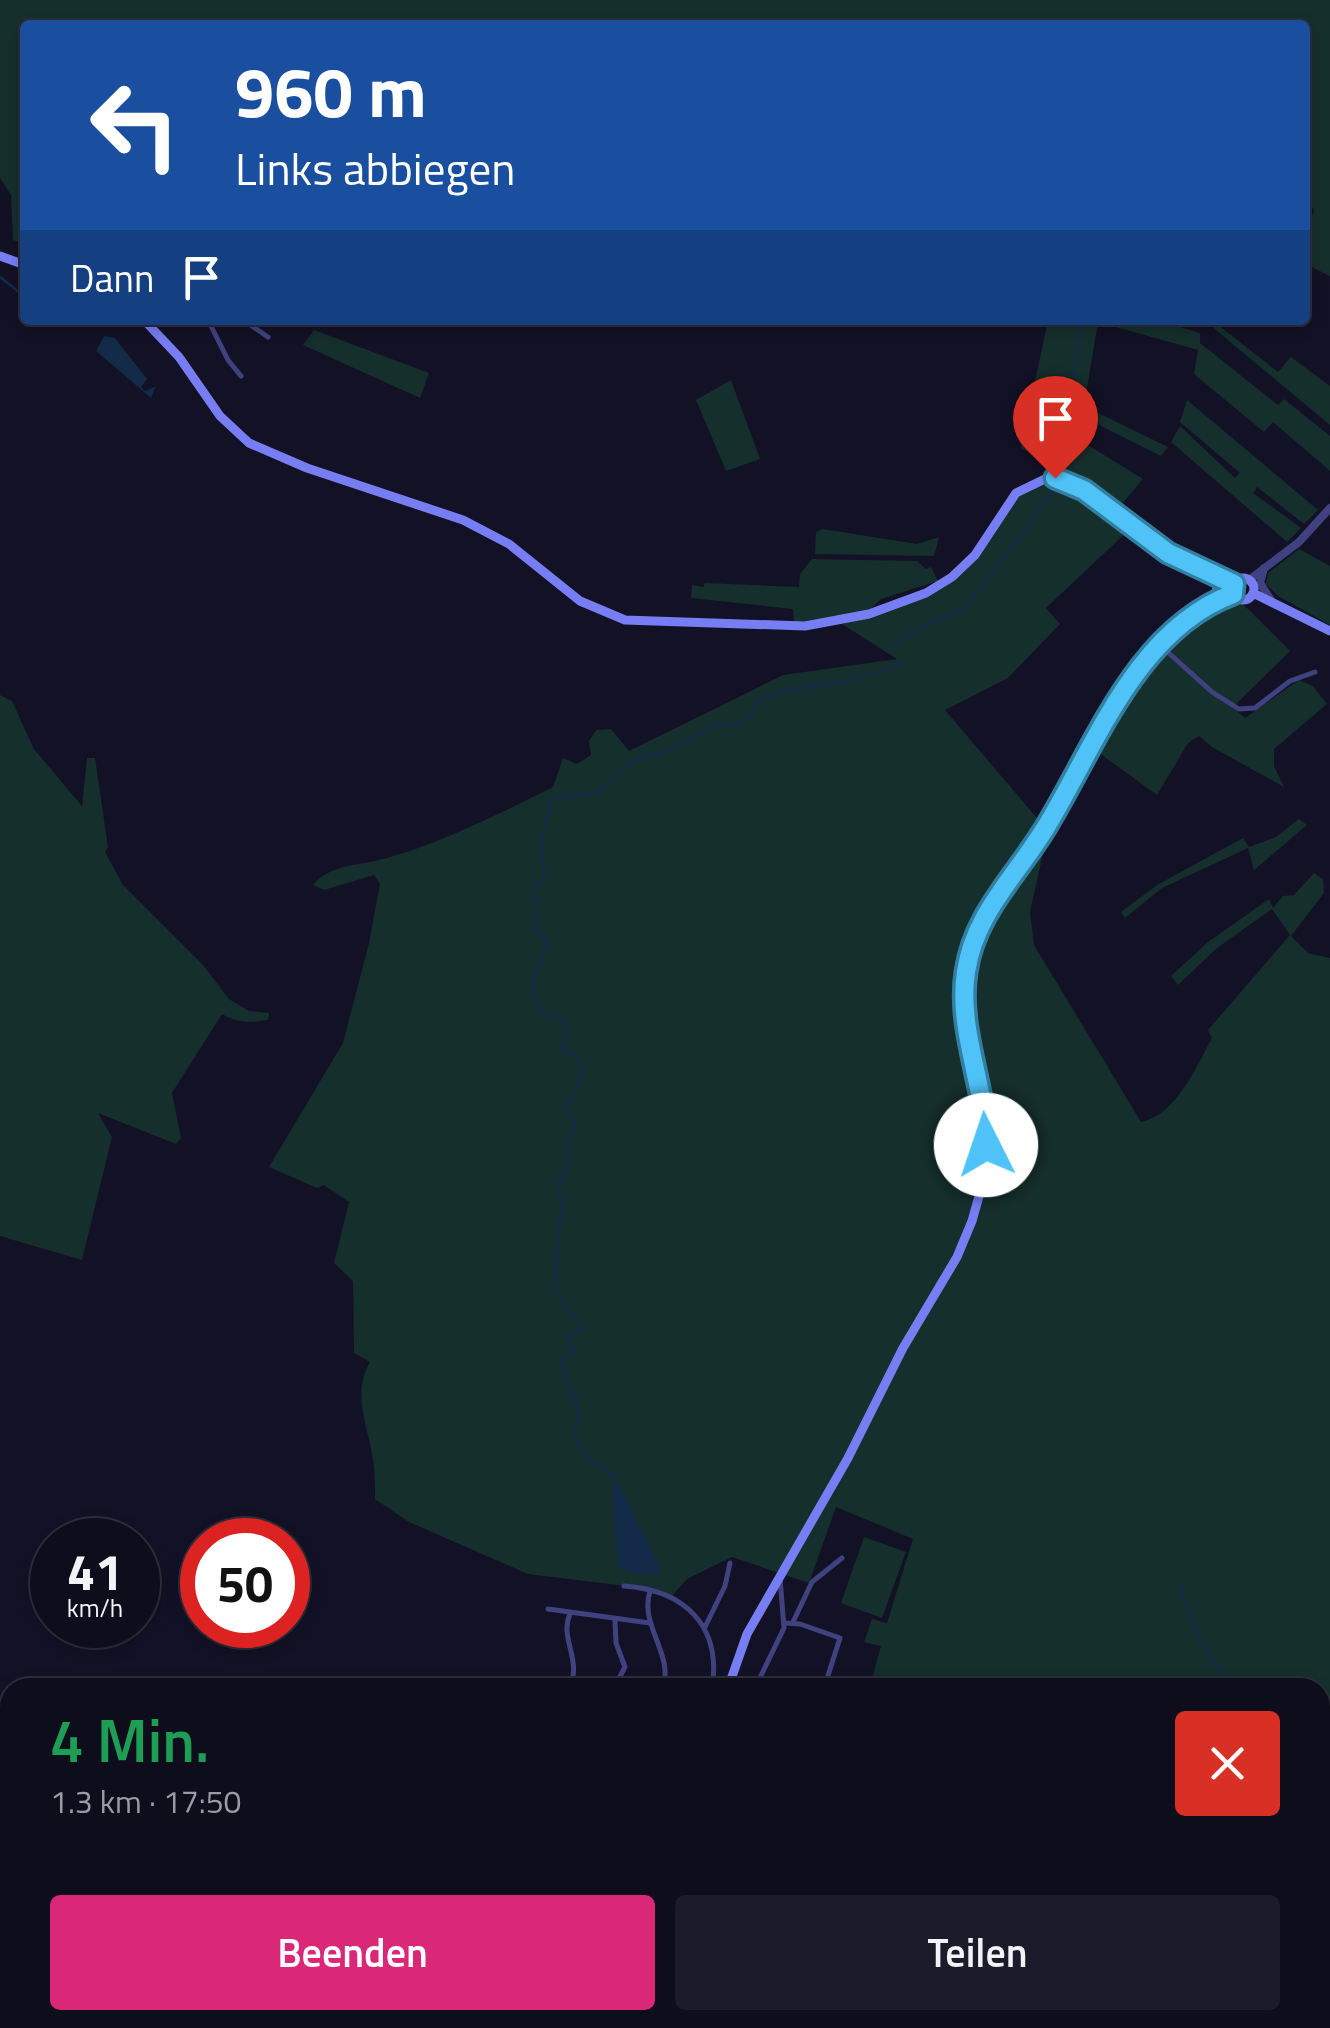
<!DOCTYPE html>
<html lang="de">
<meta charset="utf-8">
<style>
:root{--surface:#0e0d1c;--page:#1c1b29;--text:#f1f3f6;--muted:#9b9ca3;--line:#2e2d3b;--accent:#db2777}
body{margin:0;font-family:"Titillium Web",sans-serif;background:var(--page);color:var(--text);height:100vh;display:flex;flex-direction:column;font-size:38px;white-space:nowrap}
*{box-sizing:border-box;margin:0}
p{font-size:32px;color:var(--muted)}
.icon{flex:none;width:55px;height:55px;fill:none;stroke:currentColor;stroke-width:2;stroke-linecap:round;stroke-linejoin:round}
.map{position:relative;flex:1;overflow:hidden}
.drawer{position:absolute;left:0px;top:1678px;width:1330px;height:352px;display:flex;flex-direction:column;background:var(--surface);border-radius:30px 30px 0 0;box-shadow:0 5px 15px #0003,0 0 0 2px var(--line)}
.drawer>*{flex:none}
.banner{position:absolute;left:20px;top:20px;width:1290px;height:305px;border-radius:10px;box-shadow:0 5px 15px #0003,0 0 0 2px var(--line);background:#1a4fa0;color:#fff;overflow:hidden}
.speed{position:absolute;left:30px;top:1518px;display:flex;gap:20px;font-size:50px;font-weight:700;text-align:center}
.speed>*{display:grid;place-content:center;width:130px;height:130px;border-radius:50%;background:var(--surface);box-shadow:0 5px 15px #0003,0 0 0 2px var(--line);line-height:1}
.speed small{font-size:25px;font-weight:400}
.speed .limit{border:15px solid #d22;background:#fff;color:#111}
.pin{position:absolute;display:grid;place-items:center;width:85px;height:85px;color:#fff;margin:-102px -42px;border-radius:50% 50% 50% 0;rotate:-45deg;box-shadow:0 0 10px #0007}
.pin .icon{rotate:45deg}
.me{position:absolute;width:110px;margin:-55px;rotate:356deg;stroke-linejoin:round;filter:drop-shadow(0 0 8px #0008)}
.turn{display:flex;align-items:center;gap:35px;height:210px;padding:0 50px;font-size:45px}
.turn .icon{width:130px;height:130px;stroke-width:2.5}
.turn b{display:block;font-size:70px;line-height:85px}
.then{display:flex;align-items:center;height:95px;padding:0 50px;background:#0003;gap:20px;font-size:38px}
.round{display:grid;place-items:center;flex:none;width:105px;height:105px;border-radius:10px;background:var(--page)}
.head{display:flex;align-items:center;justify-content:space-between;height:170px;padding:0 50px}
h1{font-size:60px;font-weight:600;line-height:75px;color:#1e9e55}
.primary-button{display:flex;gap:20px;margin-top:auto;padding:20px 50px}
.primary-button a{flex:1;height:115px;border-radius:10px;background:var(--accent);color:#fff;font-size:40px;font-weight:600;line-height:115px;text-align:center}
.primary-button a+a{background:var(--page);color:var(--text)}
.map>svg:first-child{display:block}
</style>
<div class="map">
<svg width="1330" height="2028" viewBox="0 0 1330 2028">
<rect width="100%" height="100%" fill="#131125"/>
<!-- green -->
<path fill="#152f2c" d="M0 0H1330V276L1305 264V241L1314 209 1305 204V25H25V261L20 260 23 243 13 240 11 195 0 178Z
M1048 320H1156L1200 333V343L1278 405 1284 399 1330 436V471L1273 422 1264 432 1194 374 1198 350 1098 322 1084 406 1168 447 1161 456 1079 415 1068 418 1070 434 1143 479 1116 511 1088 488 1050 475 1051 466 1021 448Z
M1204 320H1212L1278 372 1291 357 1330 386V425Z
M314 330 429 373 420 398 303 345Z
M731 380 760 459 726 471 696 400Z
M1187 400 1318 510 1304 524 1257 487 1253 493 1301 528 1287 542 1171 442 1180 426 1235 478 1240 473 1180 422Z
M1053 482 1075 488 1130 529 1046 608 1060 624 1008 678 945 710 1048 831 1030 912 1034 945 1141 1122C1176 1115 1196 1067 1212 1038L1208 1030 1290 935 1272 909 1217 948 1178 985 1171 976 1208 942 1269 899 1273 908 1283 896 1294 895 1314 873 1323 879 1324 893 1291 936 1308 953 1330 958V2028L1080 2025 1070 2028 1056 2020H1320V1688L870 1687 881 1646 864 1642 872 1619 887 1623 913 1539 836 1507 809 1583 732 1557 687 1579 670 1598 618 1585 528 1574 409 1522 375 1499C375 1488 375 1477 374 1466 370 1429 350 1397 370 1362L354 1353 353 1281 334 1263 349 1202 324 1185 317 1188 269 1167 343 1043 369 943 380 884 374 875 324 890 313 885C329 866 351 866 375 861 431 848 501 813 553 787L563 758 577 764 591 755 589 741 596 730 611 729 629 751 783 675 897 659 842 624 866 618 947 584 1021 493 1033 485Z
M823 529 917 544 939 537 934 556 815 554 816 532Z
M1299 549 1330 566V625L1278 596 1266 584 1268 573Z
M812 559 917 561 926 569 931 567 938 581 881 599 867 612 794 623 793 609 691 598 692 585 703 587 705 583 799 587 800 574Z
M1229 599 1243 604 1290 651 1233 707 1245 718 1299 680 1313 686 1327 704 1274 749V766L1284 787 1212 747 1199 736 1188 743 1157 795 1091 747C1125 687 1169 633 1229 599Z
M0 695 12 701 34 749 82 806 87 758H95L108 847 105 852 123 885 203 965 229 999 249 1011 269 1013 268 1020C251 1023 237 1023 222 1014L172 1093 181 1138 176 1144 98 1113 112 1137 82 1260 0 1236Z
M1299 819 1307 825 1254 870 1248 848 1162 888 1125 918 1121 912 1157 885 1243 838 1249 847 1276 837Z
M864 1537 906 1552 882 1618 841 1603Z"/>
<!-- water -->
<path fill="#132b48" d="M104 336 115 338 147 379 141 387 145 391 156 386 151 398 96 351Z
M614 1482 619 1485 662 1571C646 1579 632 1572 619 1567 616 1554 611 1491 614 1482Z"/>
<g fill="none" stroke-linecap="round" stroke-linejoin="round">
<!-- stream -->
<path stroke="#132b48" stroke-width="2.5" d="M0 277 25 297
M1056 474C1056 457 1064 447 1068 430L1081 320
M887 649 913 632 963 609 1030 525 1056 482
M538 906 534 886 544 880 541 841 552 799 596 792 636 760 663 752 713 726 738 724 747 719 759 699C804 682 858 687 901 662
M537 915 533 930 544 937 548 946C539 961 522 997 543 1012 549 1017 558 1017 565 1022L568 1036 562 1048 575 1056 582 1073 572 1099 565 1106 575 1124C563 1144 574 1165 557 1185L564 1211 557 1229 556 1283 563 1306 583 1329 567 1335 574 1352 561 1359C563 1381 573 1390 578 1410 579 1417 575 1425 575 1433 574 1453 601 1466 615 1476V1485
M1180 1586 1196 1632 1231 1688
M1213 2020V2026"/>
<!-- minor -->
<path stroke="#404280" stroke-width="5" d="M208 320 228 360 241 376
M243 320 268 337
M1162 647 1212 692 1239 709 1255 708 1290 681 1315 672
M624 1586C684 1590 722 1625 712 1688
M650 1591C639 1626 674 1653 663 1688
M548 1609 650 1623
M570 1614C559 1638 582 1658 570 1688
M615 1621 616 1643 625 1667 616 1684
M793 1622 812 1582 842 1558
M785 1623 800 1624 840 1638 824 1688
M705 1627 725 1586 730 1563
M755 1688 784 1628 780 1578
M501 2020 515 2028
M641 2020 645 2028
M660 2020 676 2028
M335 2028 336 2020
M388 2028 396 2020
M575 2028 577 2020
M624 2028 625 2020
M713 2028 716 2023
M746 2028 748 2020"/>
<!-- tertiary -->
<path stroke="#404280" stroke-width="8" d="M1264 568 1260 583 1271 600
M1249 580 1299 542 1330 508
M0 1820 10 1828
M319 2020 329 2028"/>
<!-- secondary -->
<path stroke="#777ef4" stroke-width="9" d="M0 256 25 265
M144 320 179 357 220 416 249 443 307 468 463 520 509 544 580 601 625 620 805 626 869 614 926 593 952 577 975 555 1016 493 1047 478 1076 485 1159 548 1234 584
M1209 572 1218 586 1212 602
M1232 589a11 11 0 1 1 22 0a11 11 0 1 1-22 0Z
M1253 593 1330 631
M728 1688 747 1634 848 1458 903 1348 957 1257 972 1221 983 1182 986 1131 964 994 971 949 983 920 1044 830 1095 732 1134 676 1192 618 1233 593
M520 2028 522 2020"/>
</g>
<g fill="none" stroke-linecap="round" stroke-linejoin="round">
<!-- route casing -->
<g stroke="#337fa1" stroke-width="25">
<path id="route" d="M986 1145C986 1087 957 1030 966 972 974 914 1017 875 1046 827 1095 747 1136 630 1233 594L1234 584 1168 553 1084 490 1055 478"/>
</g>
<!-- route -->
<use href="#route" stroke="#4fc3f7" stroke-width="18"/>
</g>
</svg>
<div class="speed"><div>41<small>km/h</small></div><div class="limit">50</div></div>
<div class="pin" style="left:1055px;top:478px;background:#d93025"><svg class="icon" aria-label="arrive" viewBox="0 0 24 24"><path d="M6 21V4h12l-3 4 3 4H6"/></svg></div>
<svg class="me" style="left:986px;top:1145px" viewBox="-20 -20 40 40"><circle r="19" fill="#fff"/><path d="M0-13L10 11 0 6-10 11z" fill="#4fc3f7"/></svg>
<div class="banner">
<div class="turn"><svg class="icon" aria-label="left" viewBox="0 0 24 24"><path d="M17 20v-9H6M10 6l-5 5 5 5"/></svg><div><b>960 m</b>Links abbiegen</div></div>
<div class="then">Dann<svg class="icon" aria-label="arrive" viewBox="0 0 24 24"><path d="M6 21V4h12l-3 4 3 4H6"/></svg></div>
</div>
<section class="drawer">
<div class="head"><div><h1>4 Min.</h1><p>1.3 km · 17:50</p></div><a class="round" style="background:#d93025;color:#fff"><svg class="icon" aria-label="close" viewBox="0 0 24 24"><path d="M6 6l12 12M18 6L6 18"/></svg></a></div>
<div class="primary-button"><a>Beenden</a><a>Teilen</a></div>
</section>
</div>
